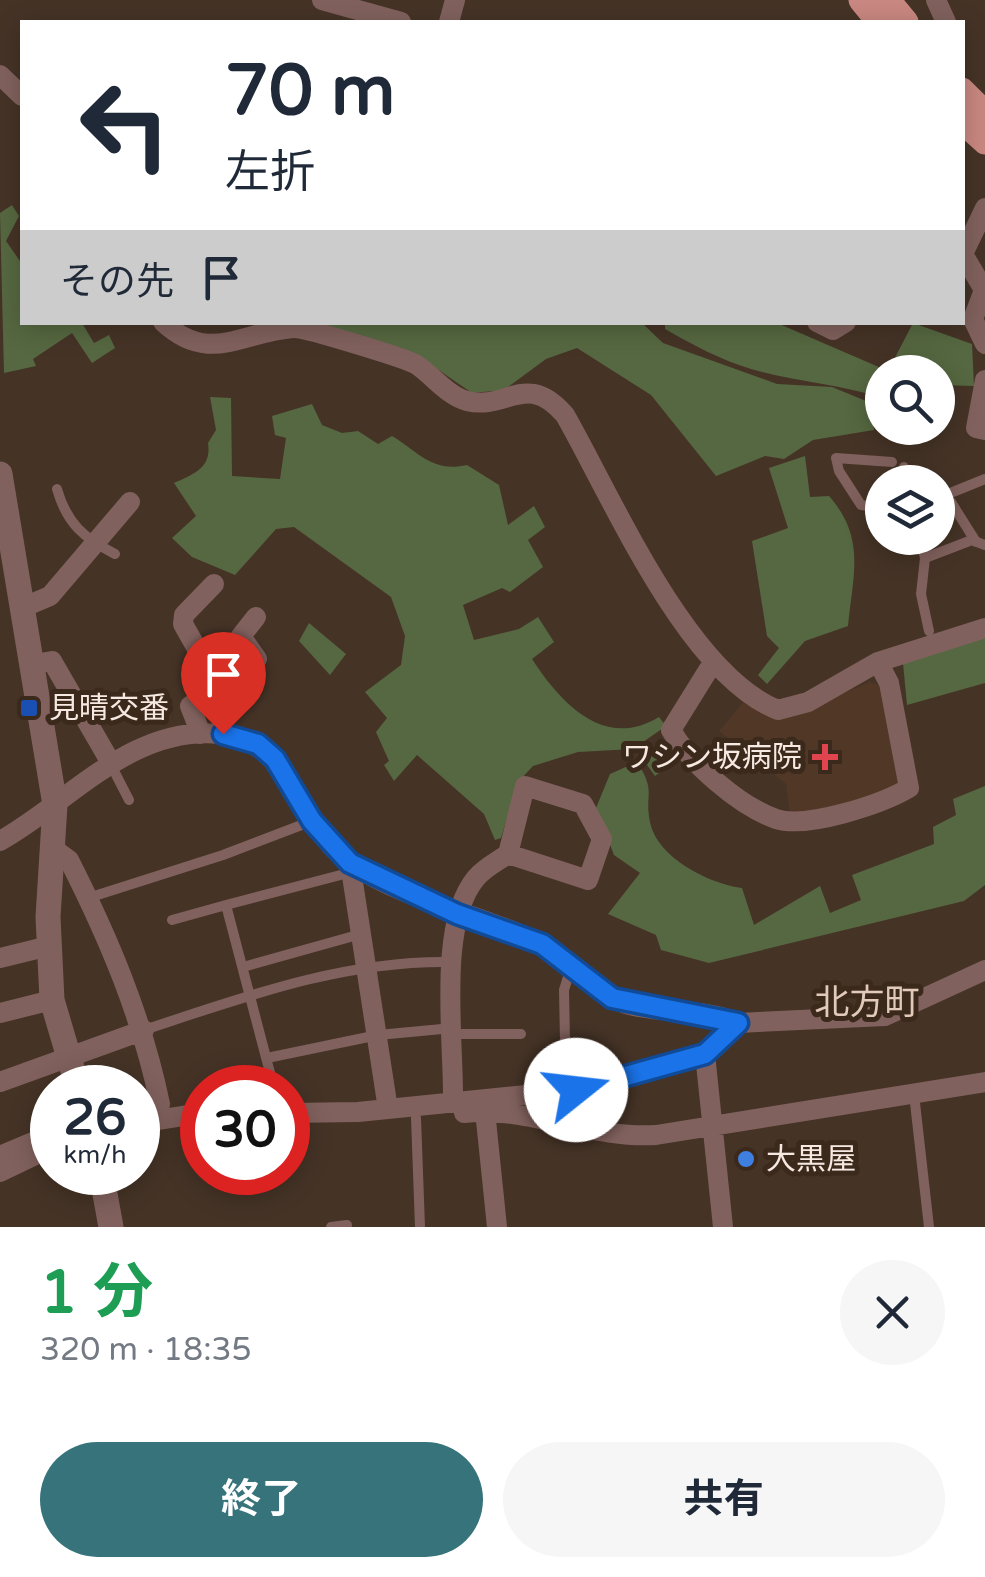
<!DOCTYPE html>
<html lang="ja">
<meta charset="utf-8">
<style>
:root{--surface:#fff;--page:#f6f6f7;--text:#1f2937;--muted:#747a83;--accent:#36737b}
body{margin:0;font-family:"Varela Round","Noto Sans JP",sans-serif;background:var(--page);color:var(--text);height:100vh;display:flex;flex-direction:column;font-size:38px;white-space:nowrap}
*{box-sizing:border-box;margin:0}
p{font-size:32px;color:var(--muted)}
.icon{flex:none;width:55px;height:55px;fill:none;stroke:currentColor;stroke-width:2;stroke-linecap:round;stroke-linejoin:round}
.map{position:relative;height:1227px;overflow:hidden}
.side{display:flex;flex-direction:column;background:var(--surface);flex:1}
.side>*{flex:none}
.hud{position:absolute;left:20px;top:20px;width:945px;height:305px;border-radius:0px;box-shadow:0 5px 25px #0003;background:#fff;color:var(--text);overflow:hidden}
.fabs{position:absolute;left:865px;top:355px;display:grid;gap:20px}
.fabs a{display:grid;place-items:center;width:90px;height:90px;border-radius:50%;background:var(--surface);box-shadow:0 5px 25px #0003;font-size:50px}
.speed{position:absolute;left:30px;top:1065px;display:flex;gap:20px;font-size:50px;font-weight:700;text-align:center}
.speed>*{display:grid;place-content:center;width:130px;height:130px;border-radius:50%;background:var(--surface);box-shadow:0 5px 25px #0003;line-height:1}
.speed small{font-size:25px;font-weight:400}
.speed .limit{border:15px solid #d22;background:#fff;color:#111}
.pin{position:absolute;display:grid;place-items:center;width:85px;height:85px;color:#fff;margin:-102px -42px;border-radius:50% 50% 50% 0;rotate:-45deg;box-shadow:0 0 10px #0007}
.pin .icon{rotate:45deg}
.me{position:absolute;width:110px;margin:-55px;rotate:74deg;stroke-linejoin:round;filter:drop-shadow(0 0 8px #0008)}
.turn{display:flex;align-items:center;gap:35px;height:210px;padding:0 40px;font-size:45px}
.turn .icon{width:130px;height:130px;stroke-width:2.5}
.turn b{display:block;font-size:70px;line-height:85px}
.then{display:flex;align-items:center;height:95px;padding:0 40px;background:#0003;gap:20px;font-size:38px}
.round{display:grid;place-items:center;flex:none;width:105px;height:105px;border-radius:52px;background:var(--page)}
.summary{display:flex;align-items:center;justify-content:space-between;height:170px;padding:0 40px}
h1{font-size:60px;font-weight:700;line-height:75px;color:#1e9e55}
.primary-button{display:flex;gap:20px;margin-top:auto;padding:20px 40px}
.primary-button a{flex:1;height:115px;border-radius:60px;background:var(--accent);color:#fff;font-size:40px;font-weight:700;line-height:115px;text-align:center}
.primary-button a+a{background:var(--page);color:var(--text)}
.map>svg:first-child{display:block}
</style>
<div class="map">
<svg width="985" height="1227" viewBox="0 0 985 1227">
<rect width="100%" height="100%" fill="#453326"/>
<!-- built -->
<path fill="#503726" d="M870 682 883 687 903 783 879 799 790 816 786 784 719 731 745 700 779 720Z"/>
<!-- green -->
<path fill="#566841" d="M12 205 19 216 6 241 22 264V322L82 323 94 343 109 335 115 348 92 363 72 333 33 359 36 366 4 373 0 213Z
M312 323H642L663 343 777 384 832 387 871 403 874 430 813 440 784 459 765 456 716 476 651 395 577 348 546 359 504 390 472 393 430 364Z
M665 323H777L888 371 913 323 972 344 974 386 938 385V372H882V398C840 384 794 382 751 369 721 360 693 345 665 329Z
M210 397 231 398 232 476 280 479 286 438 275 435 272 416 312 404 322 425 342 433 358 431 378 444 392 436C419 452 432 473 467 465L499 485 508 525 534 506 545 527 528 540 543 567 510 592 502 588 463 605 474 640 519 629 538 617 554 642 532 659C562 705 605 750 659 717L666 726 633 749 578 752 533 766 518 782 501 838 495 840 484 814 417 755 394 781 384 765 389 761 376 732 387 718 365 692 401 665 405 636 391 597 294 527 276 529 235 575 192 557 172 538 196 516 174 483C193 474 212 468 208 443L216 430Z
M805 456 810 497 829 496C866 538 853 574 848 626L805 641 767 684 758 675 779 648 767 636 752 541 788 528 769 468Z
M309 623 346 654 330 675 299 641Z
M985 637V683L907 705 903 663Z
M668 743 676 760 655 776 642 758 656 744Z
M637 762C657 793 644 793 650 822 657 858 710 884 742 888L754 925 820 886 830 913 861 900 852 875 934 844 933 827 956 815 953 799 985 786V885L964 901 709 963 661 950 656 935 608 914 640 873 614 855 596 808 610 774Z"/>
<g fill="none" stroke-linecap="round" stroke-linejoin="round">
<!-- service -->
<path stroke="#81615d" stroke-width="10" d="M904 467 908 482
M57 489C67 524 84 538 115 554
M946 494 976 542
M938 498 985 479
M882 517 874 520 868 506 861 505 839 471 836 458 892 462
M920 538 925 558 921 594 929 631
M925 558 972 540 985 545
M111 765 129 800
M88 898 223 855 312 821
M172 920 226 905
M243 967 361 934
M144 1030C244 997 344 960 451 962
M454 1034H521
M267 1058 378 1035 453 1028
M274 1088 226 905 352 872
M566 1091 564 990 571 967
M914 1094 929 1227
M416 1118 420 1227
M331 1227 347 1225"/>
<!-- minor -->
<path stroke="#81615d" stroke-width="20" d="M322 0 401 22
M936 0 946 22
M449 22 455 0
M0 75 22 96
M985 208 963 254 984 290 973 319 985 344
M163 322C209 365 241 332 293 328 304 327 408 359 417 365 433 376 448 396 467 401 507 411 526 370 565 415 613 499 687 674 778 710L808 702 878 662 985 628
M817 322 833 330 846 322
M985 380 976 428 985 430
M214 584 184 615 183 624 218 686
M24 607 50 596 130 502
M35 664 52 661 111 763
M712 664 671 730C690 763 739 806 776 819 807 829 882 804 909 788L889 683 878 662
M201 734 190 706 257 659 241 636 256 617
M0 841C70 802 132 724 221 734 294 742 297 826 350 863 407 902 479 913 540 943 571 959 591 992 626 1004 662 1015 705 1007 738 1023
M54 849 69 860C109 939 142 1017 160 1104
M350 863 388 1109
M0 958 49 946
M0 1013 52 1000
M705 1054 723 1227
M0 1082 144 1030
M453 1101C454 1041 437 924 476 878 484 868 498 861 508 854L588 880 602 839 583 804 525 786 508 854
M484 1101 497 1227
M288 1113 358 1112 576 1090 705 1054 738 1023 885 1016 985 970
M464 1113C529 1106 591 1139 656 1135L985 1082
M138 1123 202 1113
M2 1155 52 1134
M0 1172 52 1147"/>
<!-- tertiary -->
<path stroke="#81615d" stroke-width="25" d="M0 474 55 805 48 917 52 1000 78 1088
M101 1172 111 1227"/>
<!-- primary -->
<path stroke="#c98881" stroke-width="25" d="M861 0 879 22
M888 0 906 22
M962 90 985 113
M962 121 985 142"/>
</g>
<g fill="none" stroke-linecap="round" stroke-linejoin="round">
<!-- route casing -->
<g stroke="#114b97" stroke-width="25">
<path id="route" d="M223 734 258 744 275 759 312 821 350 863 457 914 542 944 612 998 738 1023 705 1054 576 1090"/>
</g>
<!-- route -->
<use href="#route" stroke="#1a73e8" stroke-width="18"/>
</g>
<!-- markers -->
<rect fill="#1a4fb4" stroke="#3b291c" stroke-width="4" x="19" y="698" width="20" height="20" rx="5"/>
<path fill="#e0444e" stroke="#3b291c" stroke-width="4" d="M820 742h10v10h10v10h-10v10h-10v-10h-10v-10h10z"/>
<circle fill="#3f7fe0" stroke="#3b291c" stroke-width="4" cx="746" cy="1159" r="10"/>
<g text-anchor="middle" stroke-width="10" stroke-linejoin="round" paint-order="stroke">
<!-- poi labels -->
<g font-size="30" fill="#f6e9e1" stroke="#3b291c" text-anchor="start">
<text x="49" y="718">見晴交番</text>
<text x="802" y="767" text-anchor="end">ワシン坂病院</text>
<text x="766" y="1169">大黒屋</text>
</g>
<!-- quarter labels -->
<g font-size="35" fill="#e2caba" stroke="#3b291c">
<text x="867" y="1014">北方町</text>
</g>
</g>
</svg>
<div class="fabs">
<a><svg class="icon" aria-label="search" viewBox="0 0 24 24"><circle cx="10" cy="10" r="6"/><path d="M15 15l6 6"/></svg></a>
<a><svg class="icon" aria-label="layers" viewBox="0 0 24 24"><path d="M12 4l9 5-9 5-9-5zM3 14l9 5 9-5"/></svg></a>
</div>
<div class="speed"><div>26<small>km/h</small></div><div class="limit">30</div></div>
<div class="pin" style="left:223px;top:734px;background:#d93025"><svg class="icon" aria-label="arrive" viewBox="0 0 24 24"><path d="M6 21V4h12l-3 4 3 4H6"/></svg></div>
<svg class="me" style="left:576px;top:1090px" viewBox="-20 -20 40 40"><circle r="19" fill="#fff"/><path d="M0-13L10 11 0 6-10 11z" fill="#1a73e8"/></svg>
<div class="hud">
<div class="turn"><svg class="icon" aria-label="left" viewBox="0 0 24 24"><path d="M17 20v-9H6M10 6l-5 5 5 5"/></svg><div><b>70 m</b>左折</div></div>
<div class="then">その先<svg class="icon" aria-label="arrive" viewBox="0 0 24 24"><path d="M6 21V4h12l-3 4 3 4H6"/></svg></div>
</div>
</div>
<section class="side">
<div class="summary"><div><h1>1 分</h1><p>320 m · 18:35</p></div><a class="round"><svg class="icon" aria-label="close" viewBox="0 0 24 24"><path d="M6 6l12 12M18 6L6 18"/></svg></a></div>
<div class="primary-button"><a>終了</a><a>共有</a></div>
</section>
